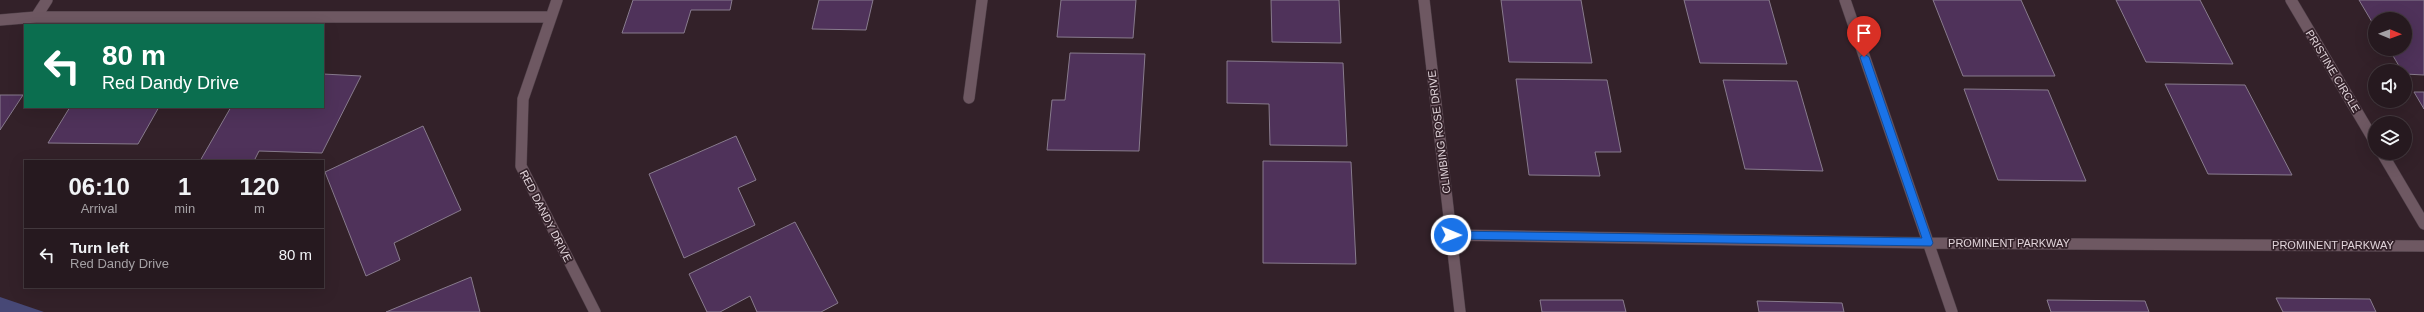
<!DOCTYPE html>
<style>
:root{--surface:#26191f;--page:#32262c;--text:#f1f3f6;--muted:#a4a0a4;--line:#42383d}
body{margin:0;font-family:Helvetica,sans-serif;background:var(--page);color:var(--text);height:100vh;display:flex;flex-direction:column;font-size:15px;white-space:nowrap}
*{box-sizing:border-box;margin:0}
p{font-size:13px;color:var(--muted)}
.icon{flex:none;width:22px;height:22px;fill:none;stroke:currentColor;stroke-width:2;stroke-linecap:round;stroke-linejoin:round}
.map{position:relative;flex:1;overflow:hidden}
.drawer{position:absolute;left:24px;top:160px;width:300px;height:128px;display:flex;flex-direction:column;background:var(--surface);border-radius:0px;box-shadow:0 4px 16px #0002,0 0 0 1px var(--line)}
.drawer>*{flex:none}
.guide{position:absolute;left:24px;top:24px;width:300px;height:84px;border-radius:0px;box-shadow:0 4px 16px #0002,0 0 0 1px var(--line);background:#0b6e4f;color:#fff;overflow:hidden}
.needle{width:26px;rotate:91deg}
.fabs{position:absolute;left:2368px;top:12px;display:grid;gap:8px}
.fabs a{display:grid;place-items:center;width:44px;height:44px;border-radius:50%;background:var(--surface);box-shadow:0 4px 16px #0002,0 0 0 1px var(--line);font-size:20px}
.pin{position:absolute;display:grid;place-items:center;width:34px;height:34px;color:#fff;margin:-41px -17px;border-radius:50% 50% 50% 0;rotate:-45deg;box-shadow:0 0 4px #0007}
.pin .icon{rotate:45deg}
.me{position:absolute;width:44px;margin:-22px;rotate:91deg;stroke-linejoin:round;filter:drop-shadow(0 0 3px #0008)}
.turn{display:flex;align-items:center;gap:14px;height:84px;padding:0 12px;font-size:18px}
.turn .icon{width:52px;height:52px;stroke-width:2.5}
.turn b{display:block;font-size:28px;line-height:34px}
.eta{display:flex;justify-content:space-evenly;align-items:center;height:68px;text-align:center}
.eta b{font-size:24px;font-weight:600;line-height:28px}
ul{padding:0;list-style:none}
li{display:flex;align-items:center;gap:12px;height:52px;padding:0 12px;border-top:1px solid var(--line)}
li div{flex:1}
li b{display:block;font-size:15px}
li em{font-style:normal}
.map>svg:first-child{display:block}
</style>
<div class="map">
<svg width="2424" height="312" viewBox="0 0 2424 312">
<rect width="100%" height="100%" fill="#332129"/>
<!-- water -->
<path fill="#474876" d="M0 297 44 312H0Z"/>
<!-- building -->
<path fill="#4f325a" stroke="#887b8d" d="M633 0H732L730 10H691L684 33H622Z
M819 0H873L866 30 812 29Z
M1061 0H1136L1133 38 1057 37Z
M1271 0H1339L1341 43 1272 42Z
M1501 0H1581L1592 63 1509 62Z
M1684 0H1769L1787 64 1700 63Z
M1933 0H2021L2055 76H1963Z
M2116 0H2200L2233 64 2146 62Z
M2359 0H2424V75L2405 74V71H2402L2389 49H2405V19H2375V27Z
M1070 53 1145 54 1139 151 1047 150 1052 100H1065Z
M1227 61 1343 63 1347 146 1270 145 1269 104 1227 103Z
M323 74 361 76 322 153 259 151 254 161H200L231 107H323Z
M1516 79 1607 80 1621 152H1595L1600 176 1529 175Z
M1723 80 1797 81 1823 171 1745 169Z
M2165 84 2245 85 2292 175 2208 174Z
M1964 89 2048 90 2086 181 1998 180Z
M2414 92H2424V109Z
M0 95H23L0 130Z
M70 107H159L138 144 48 143Z
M423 126 461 210 394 243 400 260 366 276 325 172Z
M736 136 756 180 738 188 755 225 684 258 649 174Z
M1263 161 1351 162 1356 264 1263 263Z
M795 222 838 303 821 312H757L750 296 720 312H707L689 274Z
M471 277 480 312H386Z
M2276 298 2370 299 2376 312H2283Z
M1540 300H1623L1626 312H1542Z
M2047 300 2145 301 2149 312H2051Z
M1757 301 1842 303 1844 312H1759Z"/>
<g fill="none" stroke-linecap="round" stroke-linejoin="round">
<!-- minor casing -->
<g stroke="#4d3e46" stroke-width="12">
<path id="minor" d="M557 0 523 99 521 166 595 312
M1424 0 1460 312
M1845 0 1952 312
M2291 0 2375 142
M36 17 47 0
M0 20 36 17H551
M969 98 982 0
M2382 153 2424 224
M1451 235 1928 243 2424 246"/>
</g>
<!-- minor -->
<use href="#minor" stroke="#6e5862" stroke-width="11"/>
</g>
<!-- route -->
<path fill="#1a73e8" stroke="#114b97" d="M1864 54 1869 57 1933 243 1931 246 1451 239 1446 235 1451 231 1922 238 1860 57Z"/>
<g text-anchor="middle" stroke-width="3.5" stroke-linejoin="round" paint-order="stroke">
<!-- street labels -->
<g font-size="11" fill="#e0d3d9" stroke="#332129">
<text transform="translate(2333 71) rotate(59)" y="4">PRISTINE CIRCLE</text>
<text transform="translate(1439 132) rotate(-97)" y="4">CLIMBING ROSE DRIVE</text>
<text transform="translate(546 216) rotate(63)" y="4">RED DANDY DRIVE</text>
<text x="2009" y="247">PROMINENT PARKWAY</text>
<text x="2333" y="249">PROMINENT PARKWAY</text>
</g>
</g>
</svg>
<div class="fabs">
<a><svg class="needle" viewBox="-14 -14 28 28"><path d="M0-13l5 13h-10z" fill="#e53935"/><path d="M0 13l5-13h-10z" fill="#a4a0a4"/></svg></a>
<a><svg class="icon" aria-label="sound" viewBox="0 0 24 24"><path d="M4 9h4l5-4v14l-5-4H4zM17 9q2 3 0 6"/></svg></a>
<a><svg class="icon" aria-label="layers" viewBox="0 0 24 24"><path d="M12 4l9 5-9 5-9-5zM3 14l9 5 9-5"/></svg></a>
</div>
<div class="pin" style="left:1864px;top:57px;background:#d93025"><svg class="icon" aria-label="arrive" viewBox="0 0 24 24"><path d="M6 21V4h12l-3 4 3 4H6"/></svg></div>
<svg class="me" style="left:1451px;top:235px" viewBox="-20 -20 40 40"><circle r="17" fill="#1a73e8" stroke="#fff" stroke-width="3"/><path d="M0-11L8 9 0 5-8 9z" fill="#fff"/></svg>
<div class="guide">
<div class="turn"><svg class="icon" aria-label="left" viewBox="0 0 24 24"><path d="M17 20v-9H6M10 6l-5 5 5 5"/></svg><div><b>80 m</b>Red Dandy Drive</div></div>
</div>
<section class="drawer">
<div class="eta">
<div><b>06:10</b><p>Arrival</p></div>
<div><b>1</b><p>min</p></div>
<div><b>120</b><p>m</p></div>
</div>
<ul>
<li><svg class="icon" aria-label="left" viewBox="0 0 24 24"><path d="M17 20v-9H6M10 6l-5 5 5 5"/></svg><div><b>Turn left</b><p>Red Dandy Drive</p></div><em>80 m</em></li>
</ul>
</section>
</div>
